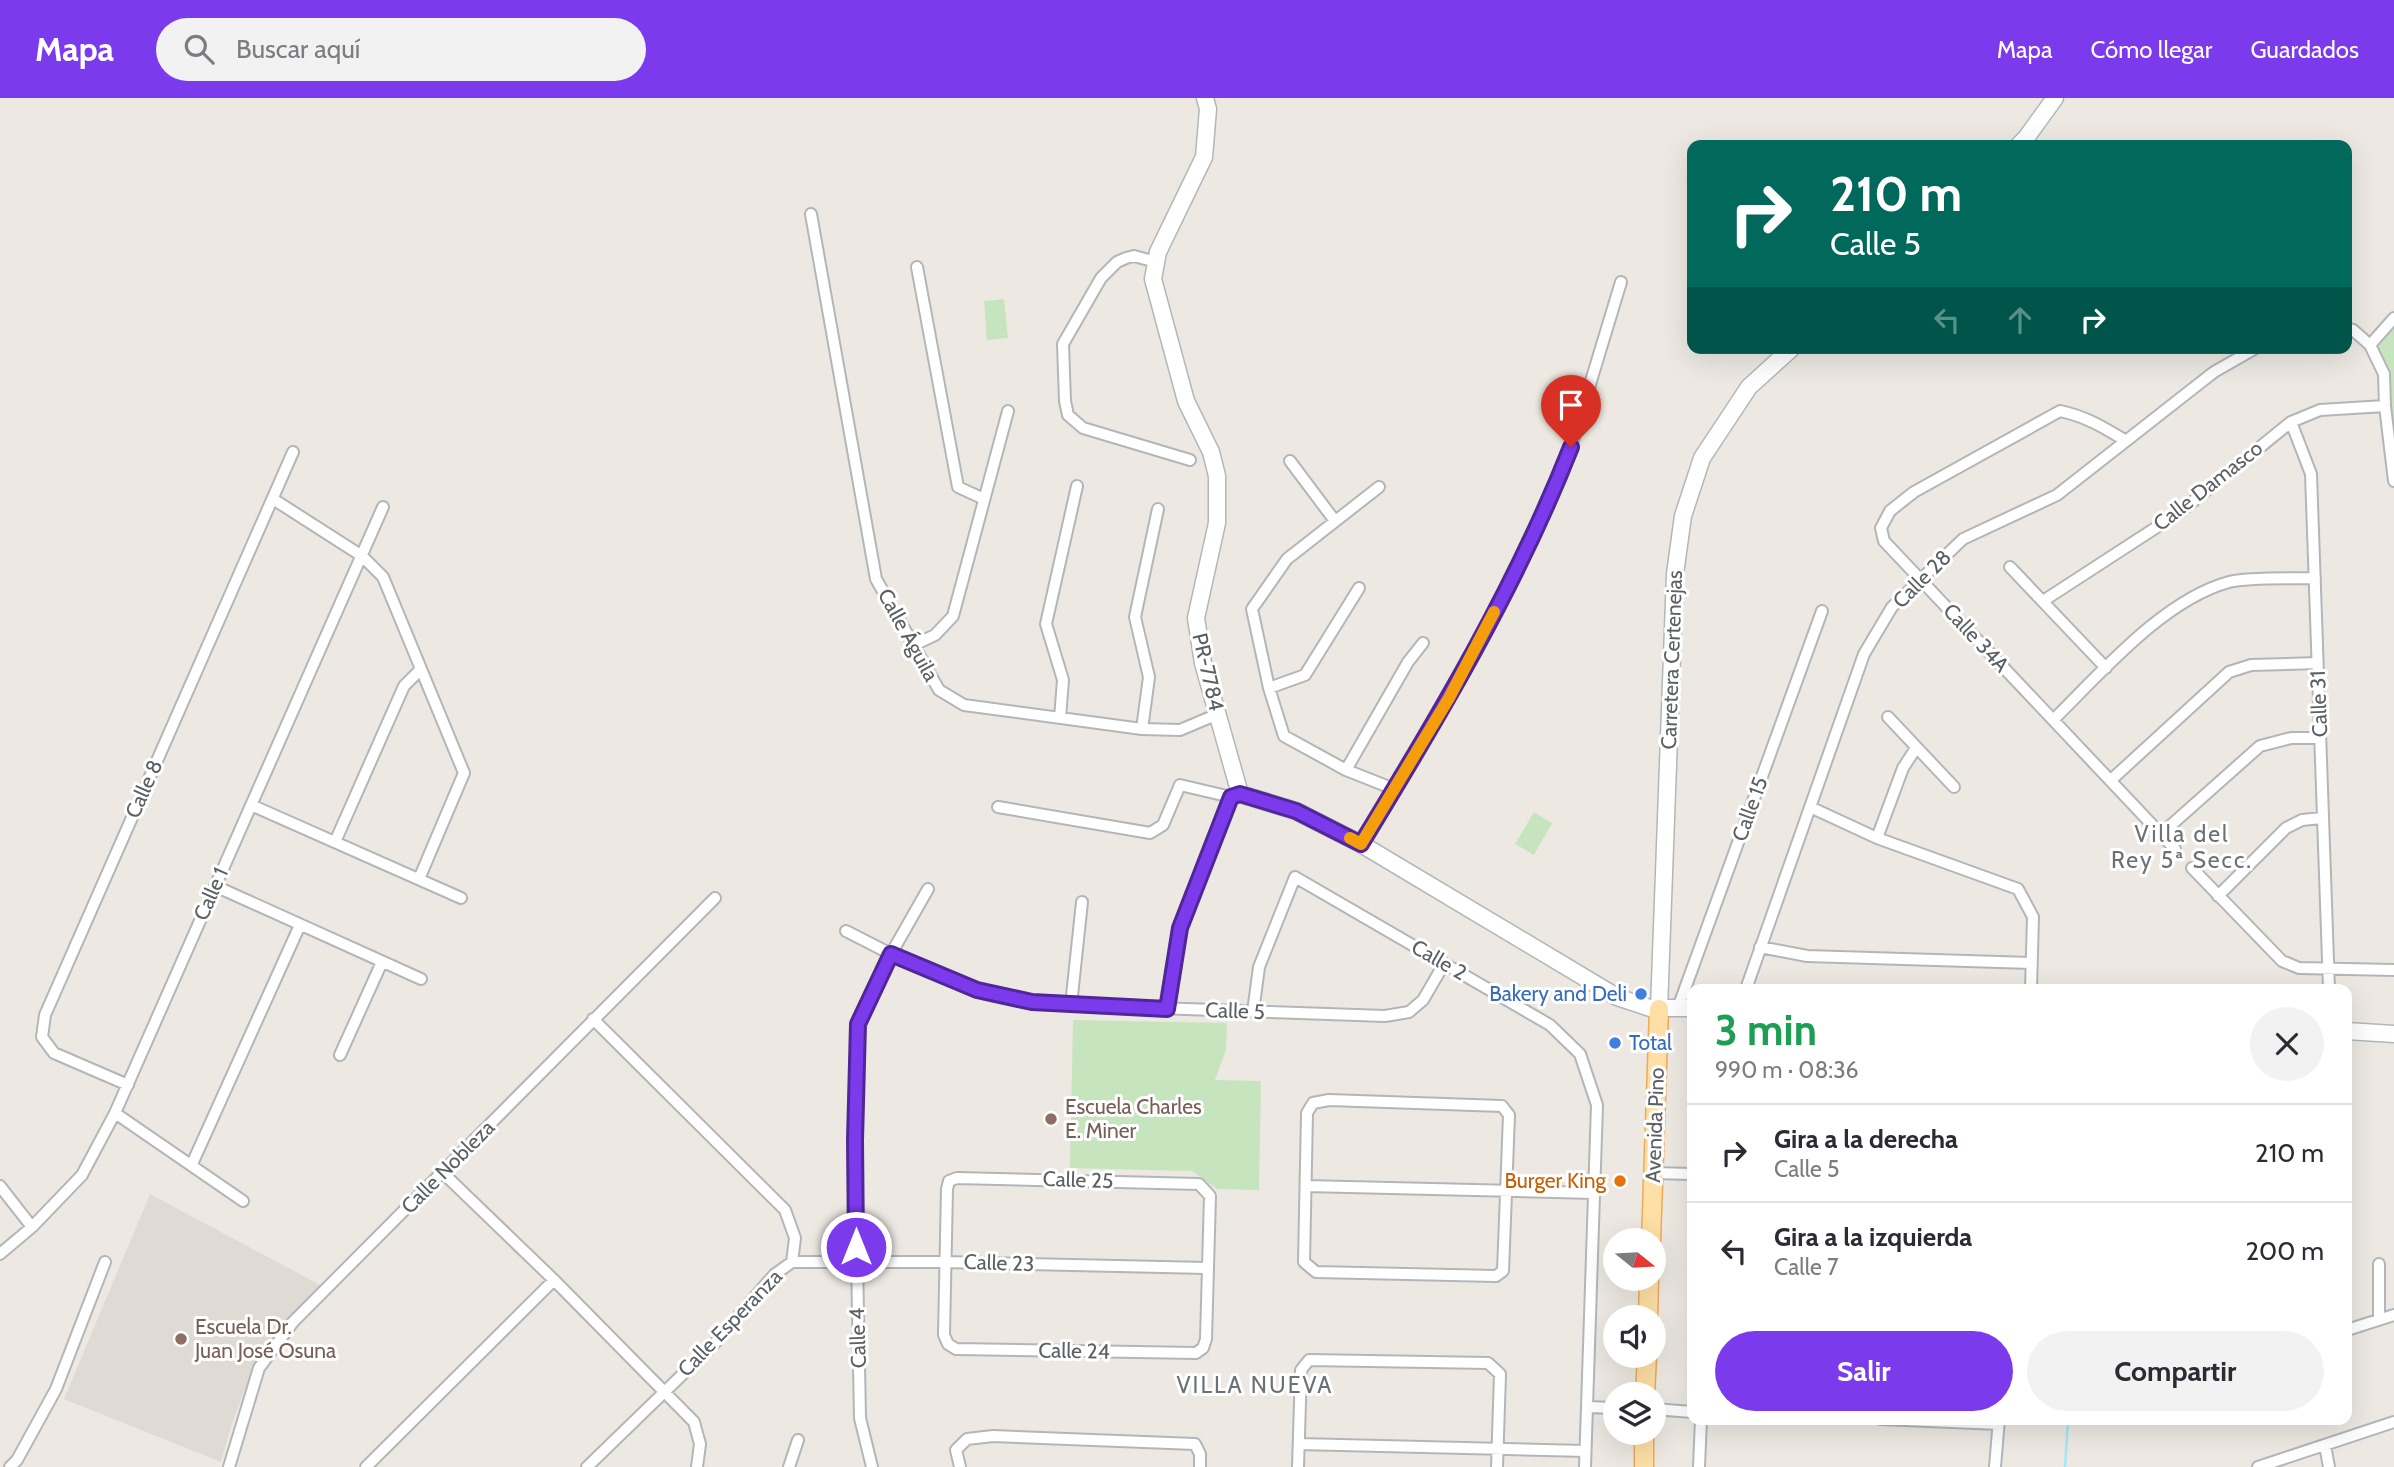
<!DOCTYPE html>
<html lang="es">
<meta charset="utf-8">
<style>
:root{--surface:#fff;--page:#f2f2f3;--text:#2b2b33;--muted:#7c7c81;--line:#e1e1e2;--accent:#7c3aed}
body{margin:0;font-family:Cabin,sans-serif;background:var(--page);color:var(--text);height:100vh;display:flex;flex-direction:column;font-size:26px;white-space:nowrap}
*{box-sizing:border-box;margin:0}
p{font-size:23px;color:var(--muted)}
.icon{flex:none;width:38px;height:38px;fill:none;stroke:currentColor;stroke-width:2;stroke-linecap:round;stroke-linejoin:round}
.map{position:relative;flex:1;overflow:hidden}
.details{position:absolute;left:1687px;top:886px;width:665px;height:441px;display:flex;flex-direction:column;background:var(--surface);border-radius:14px;box-shadow:0 7px 28px #0002}
.details>*{flex:none}
.banner{position:absolute;left:1687px;top:42px;width:665px;height:214px;border-radius:14px;box-shadow:0 7px 28px #0002;background:#00695c;color:#fff;overflow:hidden}
.needle{width:46px;rotate:108deg}
.tools{position:absolute;left:1603px;top:1130px;display:grid;gap:14px}
.tools a{display:grid;place-items:center;width:63px;height:63px;border-radius:50%;background:var(--surface);box-shadow:0 7px 28px #0002;font-size:35px}
.pin{position:absolute;display:grid;place-items:center;width:60px;height:60px;color:#fff;margin:-72px -30px;border-radius:50% 50% 50% 0;rotate:-45deg;box-shadow:0 0 7px #0007}
.pin .icon{rotate:45deg}
.me{position:absolute;width:77px;margin:-38px;rotate:0deg;stroke-linejoin:round;filter:drop-shadow(0 0 5px #0008)}
.turn{display:flex;align-items:center;gap:24px;height:147px;padding:0 28px;font-size:32px}
.turn .icon{width:91px;height:91px;stroke-width:2.5}
.turn b{display:block;font-size:49px;line-height:60px}
.lanes{display:flex;align-items:center;height:66px;padding:0 28px;background:#0003;justify-content:center;gap:35px;direction:ltr}
.lanes .off{opacity:.35}
.round{display:grid;place-items:center;flex:none;width:74px;height:74px;border-radius:37px;background:var(--page)}
.summary{display:flex;align-items:center;justify-content:space-between;height:119px;padding:0 28px}
h1{font-size:42px;font-weight:700;line-height:52px;color:#1e9e55}
.action{display:flex;gap:14px;margin-top:auto;padding:14px 28px}
.action a{flex:1;height:80px;border-radius:42px;background:var(--accent);color:#fff;font-size:28px;font-weight:700;line-height:80px;text-align:center}
.action a+a{background:var(--page);color:var(--text)}
ul{padding:0;list-style:none}
li{display:flex;align-items:center;gap:21px;height:98px;padding:0 28px;border-top:2px solid var(--line)}
li div{flex:1}
li b{display:block;font-size:26px}
li em{font-style:normal}
header{display:flex;align-items:center;gap:42px;box-sizing:border-box;height:98px;padding:0 35px;background:var(--accent);color:#fff}
header strong{font-size:33px}
nav{display:flex;gap:38px;margin-inline-start:auto;font-size:24px}
.search{width:490px;height:63px;background:var(--page);display:flex;align-items:center;gap:18px;box-sizing:border-box;padding:0 24px;border-radius:38px;color:var(--muted);font-size:26px}
.map>svg:first-child{display:block}
</style>
<header>
<strong>Mapa</strong>
<div class="search"><svg class="icon" aria-label="search" viewBox="0 0 24 24"><circle cx="10" cy="10" r="6"/><path d="M15 15l6 6"/></svg>Buscar aquí</div>
<nav><a>Mapa</a><a>Cómo llegar</a><a>Guardados</a></nav>
</header>
<div class="map">
<svg width="2394" height="1369" viewBox="0 0 2394 1369">
<rect width="100%" height="100%" fill="#ede9e2"/>
<!-- education -->
<path fill="#dfdad3" d="M150 1096 322 1188 288 1219 256 1263 232 1325 221 1364 64 1301Z"/>
<!-- green -->
<path fill="#c6e5be" d="M1004 201 1008 240 987 242 984 203Z
M2394 225V355L2381 269 2370 247Z
M1534 714 1552 725 1534 757 1515 746Z
M1073 922 1227 925 1226 952 1215 982 1261 983 1259 1092 1217 1091 1192 1073 1070 1070Z"/>
<g fill="none" stroke-linecap="round" stroke-linejoin="round">
<!-- stream -->
<path stroke="#a1e7fe" stroke-width="2.5" d="M2065 1369 2068 1321"/>
<!-- street casing -->
<g stroke="#b3b6b9" stroke-width="14">
<path id="street" d="M811 116 876 481 939 592 964 607 1142 631 1180 632 1218 616
M1156 164 1134 158 1126 160 1117 164 1101 180 1063 246 1065 303 1068 317 1083 330 1190 362
M917 169 958 389 984 401
M2347 230 2353 232 2370 247 2384 276 2385 308 2394 383
M2370 247 2394 220
M2291 324 2311 376 2329 891
M2126 343C2105 330 2085 318 2060 313L1914 394 1890 413 1881 430 1884 443 2175 751
M1290 363 1335 423
M1379 389 1287 461 1252 511 1269 590 1284 638 1346 672 1394 691
M273 401 362 458 383 479 464 675 419 781
M2010 469 2106 570
M2043 503 2180 414 2291 324 2320 312 2385 308
M914 547 935 537 953 518 1008 313
M1269 590 1305 577 1359 490
M1888 619 1954 689
M1060 620 1063 582 1046 526 1077 388
M2053 622C2101 575 2163 502 2229 484 2250 479 2292 481 2315 480
M1142 631 1149 579 1135 519 1158 411
M1346 672 1408 564 1423 545
M2111 682 2229 574 2251 567 2317 565
M251 707 461 800
M998 709 1150 735 1163 727 1180 687 1231 699
M1810 709 1877 740 2018 791 2033 819 2031 891
M2161 736 2260 648 2291 640H2320
M1877 740 1903 670 1916 650
M335 744 404 588 421 571
M1361 746 1449 600 1544 416 1571 349 1621 184
M2192 770 2282 863 2299 870 2394 872
M215 788 421 881
M2218 798 2286 730 2302 722 2322 720
M846 833 891 856 977 892 1032 904 1071 907 1385 918 1409 914 1423 902 1444 866
M1760 849 1807 858 2031 865
M1746 891 1864 556 1892 509 1963 441 2057 397 2214 274 2256 250
M1071 907 1082 804
M1678 910 1822 513
M1168 911 1180 830 1231 699 1237 697
M1253 914 1259 869 1295 779 1550 927 1580 956 1597 1007 1585 1369
M340 957 382 864
M128 987 54 955 42 939 45 917 293 354
M1329 1002 1502 1008 1509 1017 1503 1173 1496 1178 1316 1174 1304 1164 1307 1015 1313 1005Z
M115 1015 243 1103
M192 1066 300 827
M443 1075 554 1182 694 1324 700 1346 697 1369
M1653 1075 1692 1076
M957 1080 1199 1086 1210 1098 1206 1241 1203 1250 1196 1255 956 1251 948 1246 944 1237 947 1091 949 1083Z
M0 1088 32 1129
M1306 1088 1594 1095
M0 1156 32 1129 82 1077 115 1015 383 409
M792 1164H944L1206 1170
M2379 1166V1222
M2347 1232 2394 1217
M1587 1309 1615 1310
M1654 1311 1692 1314
M1881 1321 1999 1326
M1299 1346 1585 1353
M2325 1347 2329 1369
M10 1369 17 1362 56 1291 105 1164
M229 1369 259 1270 293 1224 715 800
M366 1369 554 1182
M587 1369 716 1244 774 1177 792 1164 795 1140 785 1112 593 921
M789 1369 798 1342
M872 1369 860 1320 855 1055 858 927 891 856 928 791
M960 1369 956 1352 967 1341 993 1338 1195 1346 1200 1356V1369
M1298 1369 1301 1272 1309 1262 1488 1265 1500 1276 1497 1369
M1699 1369 1701 1321
M1995 1369 1999 1321
M2258 1369 2394 1324"/>
</g>
<!-- secondary casing -->
<g stroke="#b1b7ba" stroke-width="19">
<path id="secondary" d="M1205 0 1208 11 1204 59 1158 154 1153 181 1186 303 1211 354 1217 378V425L1196 520 1203 565 1240 696 1296 713 1361 746 1617 899 1650 910H1692
M2019 47 2026 40 2055 0
M1659 911 1675 476 1683 418 1702 360 1749 289 1792 250
M2347 933 2394 936"/>
</g>
<!-- primary casing -->
<g stroke="#efa959" stroke-width="21">
<path id="primary" d="M1651 1143 1659 911
M1648 1220 1649 1181
M1645 1297 1647 1258
M1644 1369V1335"/>
</g>
<!-- street -->
<use href="#street" stroke="#fff" stroke-width="10"/>
<!-- secondary -->
<use href="#secondary" stroke="#fff" stroke-width="16"/>
<!-- primary -->
<use href="#primary" stroke="#fedfa6" stroke-width="18"/>
</g>
<g fill="none" stroke-linecap="round" stroke-linejoin="round">
<!-- route casing -->
<g stroke="#51269a" stroke-width="18">
<path id="route" d="M856 1149 855 1042 858 926 891 856 977 892 1032 904 1167 911 1180 830 1231 699 1240 696 1296 713 1361 746C1439 618 1516 489 1571 349"/>
</g>
<!-- route -->
<use href="#route" stroke="#7c3aed" stroke-width="12"/>
<!-- slow -->
<path stroke="#f59e0b" stroke-width="12" d="M1350 740 1361 746 1449 600 1494 514"/>
</g>
<!-- markers -->
<g fill="#3f7fe0" stroke="#fff" stroke-width="2.5">
<circle cx="1641" cy="896" r="7"/>
<circle cx="1615" cy="945" r="7"/>
</g>
<g fill="#8d6e63" stroke="#fff" stroke-width="2.5">
<circle cx="1051" cy="1021" r="7"/>
<circle cx="181" cy="1241" r="7"/>
</g>
<circle fill="#e8710a" stroke="#fff" stroke-width="2.5" cx="1620" cy="1083" r="7"/>
<g text-anchor="middle" stroke-width="6" stroke-linejoin="round" paint-order="stroke">
<!-- street labels -->
<g font-size="21" fill="#5a6063" stroke="#fff">
<text transform="translate(2208 388) rotate(-38)" y="7">Calle Damasco</text>
<text transform="translate(1922 481) rotate(-45)" y="7">Calle 28</text>
<text transform="translate(908 537) rotate(61)" y="7">Calle Águila</text>
<text transform="translate(1976 540) rotate(47)" y="7">Calle 34A</text>
<text transform="translate(1672 562) rotate(-88)" y="7">Carretera Certenejas</text>
<text transform="translate(1208 574) rotate(77)" y="7">PR-7784</text>
<text transform="translate(2319 606) rotate(-92)" y="7">Calle 31</text>
<text transform="translate(144 691) rotate(-66)" y="7">Calle 8</text>
<text transform="translate(1750 711) rotate(-70)" y="7">Calle 15</text>
<text transform="translate(211 796) rotate(-66)" y="7">Calle 1</text>
<text transform="translate(1439 862) rotate(30)" y="7">Calle 2</text>
<text transform="translate(1235 913) rotate(2)" y="7">Calle 5</text>
<text transform="translate(1655 1027) rotate(-88)" y="7">Avenida Pino</text>
<text transform="translate(448 1069) rotate(-45)" y="7">Calle Nobleza</text>
<text transform="translate(1078 1082) rotate(2)" y="7">Calle 25</text>
<text transform="translate(999 1165) rotate(2)" y="7">Calle 23</text>
<text transform="translate(730 1225) rotate(-46)" y="7">Calle Esperanza</text>
<text transform="translate(858 1240) rotate(-92)" y="7">Calle 4</text>
<text transform="translate(1074 1253) rotate(1)" y="7">Calle 24</text>
</g>
<!-- shop labels -->
<g font-size="21" fill="#366cbe" stroke="#fff" text-anchor="end">
<text x="1627" y="903">Bakery and Deli</text>
<text x="1629" y="952" text-anchor="start">Total</text>
</g>
<!-- education labels -->
<g font-size="21" fill="#785e54" stroke="#fff" text-anchor="start">
<text x="1065" y="1016">Escuela Charles<tspan x="1065" dy="24">E. Miner</tspan></text>
<text x="195" y="1236">Escuela Dr.<tspan x="195" dy="24">Juan José Osuna</tspan></text>
</g>
<!-- food labels -->
<g font-size="21" fill="#c56008" stroke="#fff" text-anchor="end">
<text x="1606" y="1090">Burger King</text>
</g>
<!-- neighbourhood labels -->
<g font-size="23" letter-spacing="2" fill="#6b7275" stroke="#fff">
<text x="2182" y="744">Villa del<tspan x="2182" dy="26">Rey 5ª Secc.</tspan></text>
<text x="1255" y="1295">VILLA NUEVA</text>
</g>
</g>
</svg>
<div class="tools">
<a><svg class="needle" viewBox="-14 -14 28 28"><path d="M0-13l5 13h-10z" fill="#e53935"/><path d="M0 13l5-13h-10z" fill="#7c7c81"/></svg></a>
<a><svg class="icon" aria-label="sound" viewBox="0 0 24 24"><path d="M4 9h4l5-4v14l-5-4H4zM17 9q2 3 0 6"/></svg></a>
<a><svg class="icon" aria-label="layers" viewBox="0 0 24 24"><path d="M12 4l9 5-9 5-9-5zM3 14l9 5 9-5"/></svg></a>
</div>
<div class="pin" style="left:1571px;top:349px;background:#d93025"><svg class="icon" aria-label="arrive" viewBox="0 0 24 24"><path d="M6 21V4h12l-3 4 3 4H6"/></svg></div>
<svg class="me" style="left:856px;top:1149px" viewBox="-20 -20 40 40"><circle r="17" fill="#7c3aed" stroke="#fff" stroke-width="3"/><path d="M0-11L8 9 0 5-8 9z" fill="#fff"/></svg>
<div class="banner">
<div class="turn"><svg class="icon" aria-label="right" viewBox="0 0 24 24"><path d="M7 20v-9h11M14 6l5 5-5 5"/></svg><div><b>210 m</b>Calle 5</div></div>
<div class="lanes"><svg class="icon off" aria-label="left" viewBox="0 0 24 24"><path d="M17 20v-9H6M10 6l-5 5 5 5"/></svg><svg class="icon off" aria-label="ahead" viewBox="0 0 24 24"><path d="M12 20V5M6 11l6-6 6 6"/></svg><svg class="icon" aria-label="right" viewBox="0 0 24 24"><path d="M7 20v-9h11M14 6l5 5-5 5"/></svg></div>
</div>
<section class="details">
<div class="summary"><div><h1>3 min</h1><p>990 m · 08:36</p></div><a class="round"><svg class="icon" aria-label="close" viewBox="0 0 24 24"><path d="M6 6l12 12M18 6L6 18"/></svg></a></div>
<ul>
<li><svg class="icon" aria-label="right" viewBox="0 0 24 24"><path d="M7 20v-9h11M14 6l5 5-5 5"/></svg><div><b>Gira a la derecha</b><p>Calle 5</p></div><em>210 m</em></li>
<li><svg class="icon" aria-label="left" viewBox="0 0 24 24"><path d="M17 20v-9H6M10 6l-5 5 5 5"/></svg><div><b>Gira a la izquierda</b><p>Calle 7</p></div><em>200 m</em></li>
</ul>
<div class="action"><a>Salir</a><a>Compartir</a></div>
</section>
</div>
